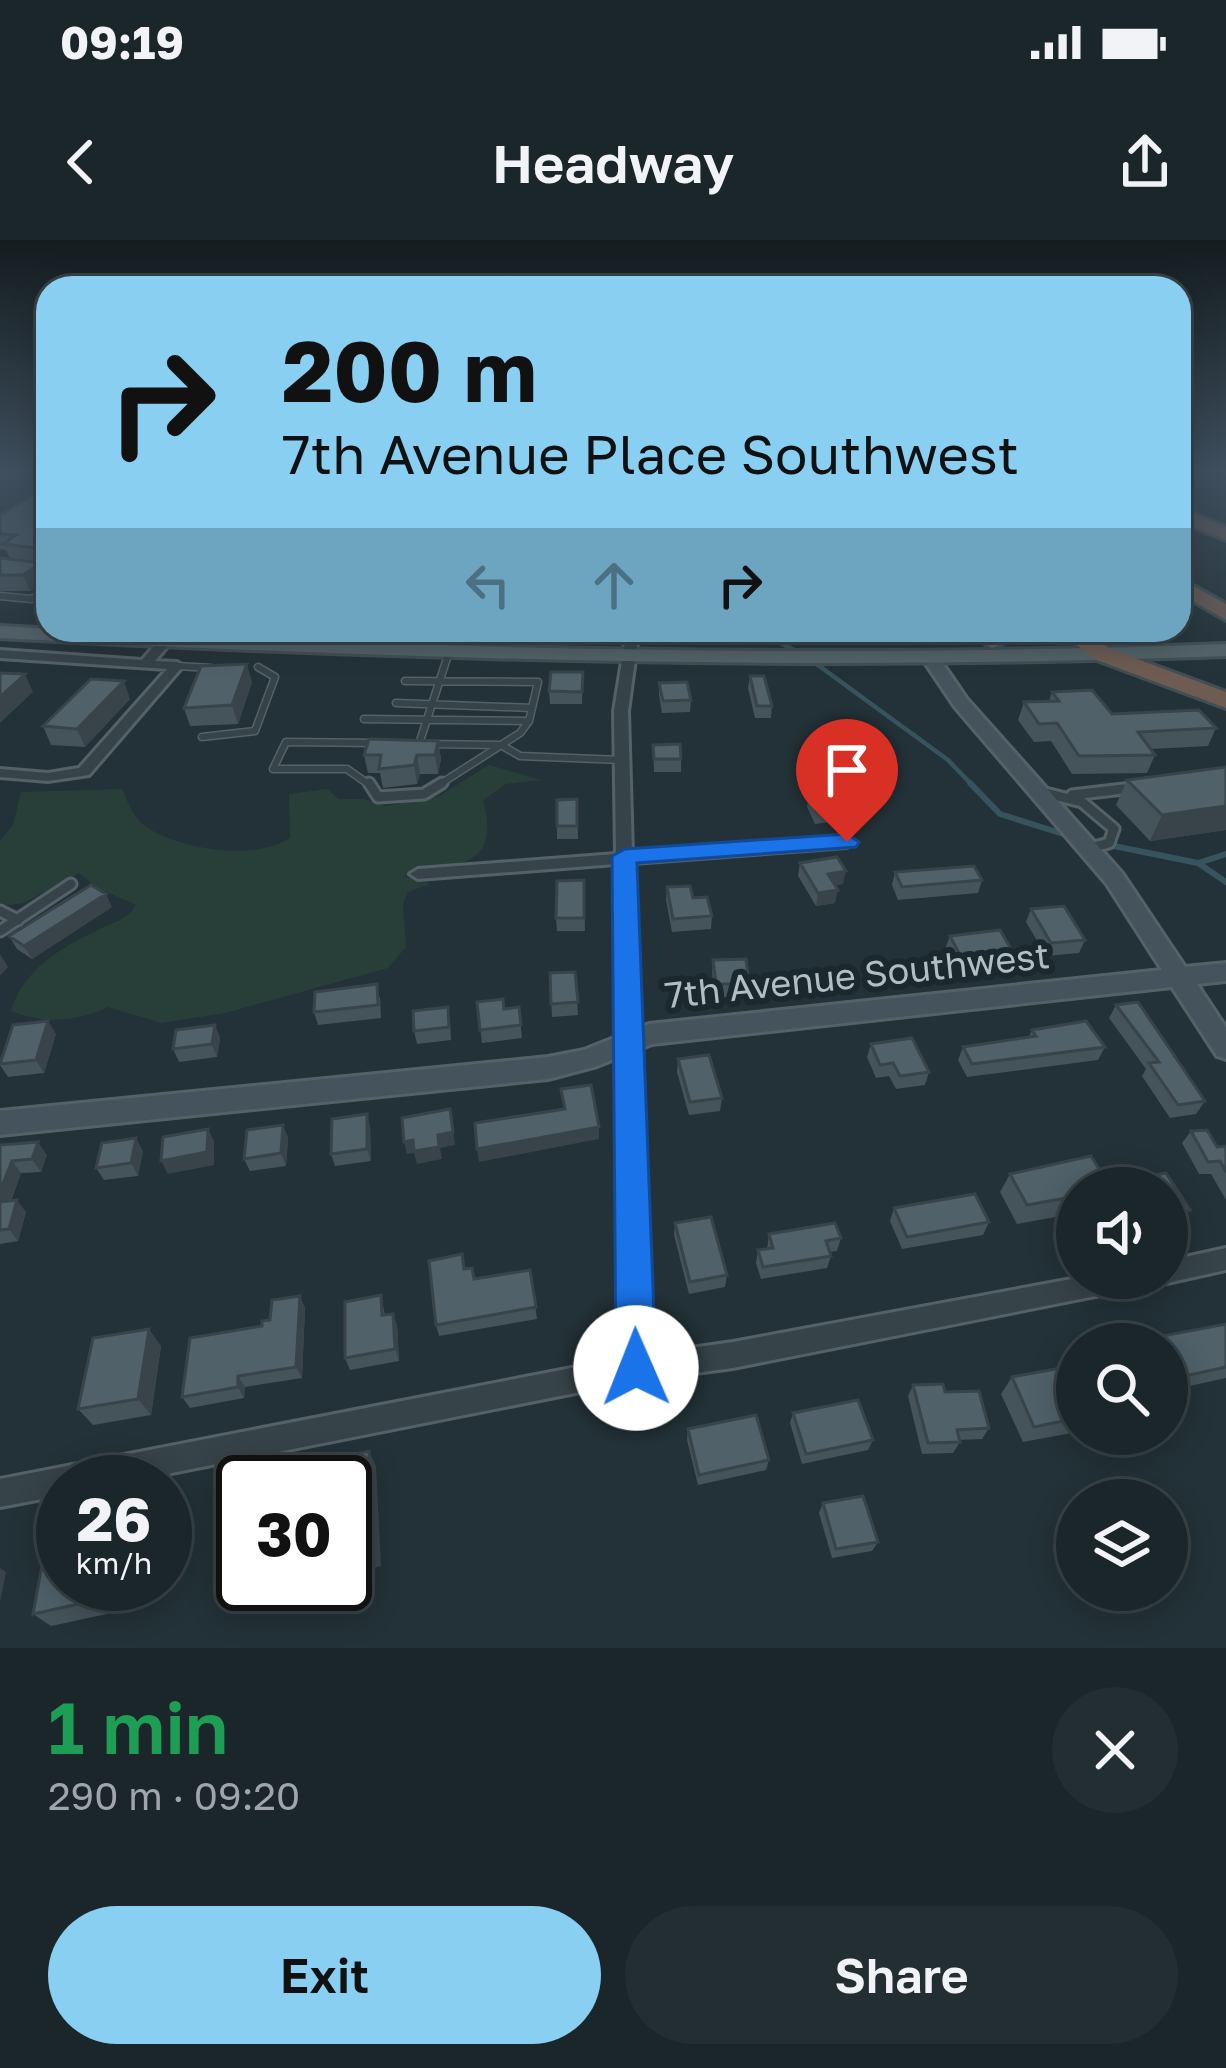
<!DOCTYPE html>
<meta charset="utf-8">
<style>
:root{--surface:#1a262a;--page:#232e32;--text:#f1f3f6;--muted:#9fa5a8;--line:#384347;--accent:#89cff2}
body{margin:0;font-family:"Golos Text",sans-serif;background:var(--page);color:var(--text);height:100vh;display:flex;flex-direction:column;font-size:45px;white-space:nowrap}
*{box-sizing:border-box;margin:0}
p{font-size:39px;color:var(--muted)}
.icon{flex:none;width:66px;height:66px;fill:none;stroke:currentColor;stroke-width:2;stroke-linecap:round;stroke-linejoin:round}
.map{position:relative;height:1408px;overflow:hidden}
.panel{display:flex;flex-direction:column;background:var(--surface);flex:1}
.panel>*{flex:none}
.top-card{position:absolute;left:36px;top:36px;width:1155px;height:366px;border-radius:36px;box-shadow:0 6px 30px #0003,0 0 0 3px var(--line);background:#89cff2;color:#111;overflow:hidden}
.tools{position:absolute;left:1056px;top:927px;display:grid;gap:24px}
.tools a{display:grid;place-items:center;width:132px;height:132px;border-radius:50%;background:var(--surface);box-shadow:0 6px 30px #0003,0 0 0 3px var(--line);font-size:60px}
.speed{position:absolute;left:36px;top:1215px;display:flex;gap:24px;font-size:60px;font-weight:700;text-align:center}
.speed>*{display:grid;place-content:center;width:156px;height:156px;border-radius:50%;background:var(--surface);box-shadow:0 6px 30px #0003,0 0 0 3px var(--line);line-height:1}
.speed small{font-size:30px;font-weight:400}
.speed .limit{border:6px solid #111;border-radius:18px;background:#fff;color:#111}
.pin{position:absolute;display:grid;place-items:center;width:102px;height:102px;color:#fff;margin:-123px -51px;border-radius:50% 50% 50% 0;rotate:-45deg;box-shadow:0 0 12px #0007}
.pin .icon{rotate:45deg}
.me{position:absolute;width:132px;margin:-66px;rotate:359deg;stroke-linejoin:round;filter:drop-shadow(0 0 9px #0008)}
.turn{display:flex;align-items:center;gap:42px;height:252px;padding:0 48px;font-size:54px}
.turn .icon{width:156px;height:156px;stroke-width:2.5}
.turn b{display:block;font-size:84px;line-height:102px}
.lanes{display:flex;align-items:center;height:114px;padding:0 48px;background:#0003;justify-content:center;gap:60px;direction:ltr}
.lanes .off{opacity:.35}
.round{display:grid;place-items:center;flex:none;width:126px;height:126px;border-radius:63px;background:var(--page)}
.summary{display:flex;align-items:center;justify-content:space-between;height:204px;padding:0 48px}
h1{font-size:72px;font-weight:600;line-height:90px;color:#1e9e55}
.primary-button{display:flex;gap:24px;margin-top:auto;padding:24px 48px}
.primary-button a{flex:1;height:138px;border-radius:72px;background:var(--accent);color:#111;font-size:48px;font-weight:600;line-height:138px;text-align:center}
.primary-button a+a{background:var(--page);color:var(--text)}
.status{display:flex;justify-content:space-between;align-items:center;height:84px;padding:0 60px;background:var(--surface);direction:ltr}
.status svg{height:33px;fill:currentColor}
header{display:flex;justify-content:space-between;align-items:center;height:156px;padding:0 48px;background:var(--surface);font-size:54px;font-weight:600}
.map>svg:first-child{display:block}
</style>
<div class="status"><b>09:19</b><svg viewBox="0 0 49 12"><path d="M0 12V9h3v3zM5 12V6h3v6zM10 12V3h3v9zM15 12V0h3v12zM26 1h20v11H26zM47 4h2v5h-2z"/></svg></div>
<header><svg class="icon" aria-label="back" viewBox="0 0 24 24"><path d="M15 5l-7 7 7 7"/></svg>Headway<svg class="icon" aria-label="share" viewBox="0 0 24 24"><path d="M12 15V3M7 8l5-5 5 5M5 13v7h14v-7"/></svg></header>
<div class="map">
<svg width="1226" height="1408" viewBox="0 0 1226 1408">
<rect width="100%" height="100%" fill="#233238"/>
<!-- green -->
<path fill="#283f39" d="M489 525 541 540 506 544 483 560C501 630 459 621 404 636L430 644 408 652 403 664 406 707 388 728 225 773 161 783 108 767C77 782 43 784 11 771 23 730 60 708 98 690 113 682 128 680 136 665L98 648 79 633 24 663 0 666V601L13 585 21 552 122 549C129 565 134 580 149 589 185 610 254 621 290 598L289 554 327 549 339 559H364L386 566 439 556Z"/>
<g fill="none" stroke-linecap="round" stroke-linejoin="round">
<!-- stream-far1 -->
<path stroke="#37535e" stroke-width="4.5" d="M755 390 800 413
M811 420 948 520 973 546"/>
<!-- stream -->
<path stroke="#37535e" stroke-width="6" d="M970 543 1000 574 1073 597
M1109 605 1198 623 1226 614
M1198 623 1226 642"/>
<!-- lane-far1 casing -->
<g stroke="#546167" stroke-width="9">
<path id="lane-far1" d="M0 356 31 359 48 352
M540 390 541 402
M428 400 442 390
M177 426 211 428
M405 441 538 442 529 481 520 493 437 546
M396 463 532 468
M364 479 529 481
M202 497 255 491 275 437 258 427
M419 504 449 412
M426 504 501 505 520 516 622 520
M371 546 347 529H273L286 502 380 503"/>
</g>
<!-- lane casing -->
<g stroke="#546167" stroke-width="15">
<path id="lane" d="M369 543 378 557 424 554 442 543
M1041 552 1082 562 1114 589 1109 603 1090 608
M1072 555 1132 548
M0 671 18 680
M0 691 71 644"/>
</g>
<!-- street casing -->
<g stroke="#546167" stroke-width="6">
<path id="street" d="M168 390H181L155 421 177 422 183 426 89 535 48 541 0 537V529L48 533 79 528 167 429 0 418V410L142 420Z
M627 390H639L628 471 632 613 847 597 855 602 847 607 633 623 648 1114 733 1102 1077 1038H1149L1146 1046 733 1128 636 1141 126 1242H63V1255L0 1267V1239L623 1118 616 624 418 639 410 634 418 629 616 614 614 471Z
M1226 1008V1030L1167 1043 1158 1040 1167 1038V1021Z"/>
</g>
<!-- secondary casing -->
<g stroke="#546167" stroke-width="6">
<path id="secondary" d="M924 414H936L967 459 1122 633 1185 727 1226 723V741L1197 744 1226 788V819L1217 816 1172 747 652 804 597 826 548 839 0 895V871L548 817 584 810 649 784 1162 730 1106 643 955 467 922 418Z"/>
</g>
<!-- primary casing -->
<g stroke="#424f55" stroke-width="6">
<path id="primary" d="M0 386C407 409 817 419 1226 404V416C817 431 409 420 0 398Z"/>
</g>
<!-- highway casing -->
<g stroke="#414e53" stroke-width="6">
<path id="highway" d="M1179 268 1226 287V300L1179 281Z
M1179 338 1226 364V380L1179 353Z
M1002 390H1035L992 408 981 401Z
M1059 390H1084L1110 409 1226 452V468L1094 419Z"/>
</g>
<!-- lane-far1 -->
<use href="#lane-far1" stroke="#364349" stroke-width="6"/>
<!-- lane -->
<use href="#lane" stroke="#364349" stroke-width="9"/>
<!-- street -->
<use href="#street" fill="#364349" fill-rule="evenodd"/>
<!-- secondary -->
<use href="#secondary" fill="#44535c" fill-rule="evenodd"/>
<!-- primary -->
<use href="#primary" fill="#546369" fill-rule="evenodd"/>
<!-- highway -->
<use href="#highway" fill="#6e5c53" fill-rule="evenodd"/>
</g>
<!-- wall -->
<path fill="#45535a" d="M48 245V325L41 324 48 339 30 351H0V318L10 319 6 310 0 309V275Z
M583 432 582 464H550L549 451Z
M750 436 772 466 771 478H755L748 448Z
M252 442 238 484 190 486 184 468Z
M659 443 691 460 690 472 662 473 659 455Z
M1052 452 1112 474 1216 488 1208 506 1151 509 1155 515 1147 533 1072 534 1051 501 1034 502 1018 480 1024 462 1049 461Z
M130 459 85 507 51 505 43 486Z
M438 501 441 519 438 534H420L417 544 383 548 380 533H368L364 515Z
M653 505 681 519V532H654Z
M1226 527V590L1150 601 1116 565 1127 540Z
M809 554 833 569 830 582 815 584 807 567Z
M577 559 578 599H557V560Z
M800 623 843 644 835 645V663L816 666 798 636Z
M895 632 982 640 978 653 898 660 892 645Z
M584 640 585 691H557L556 678Z
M667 647 693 658 712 676 711 689 672 692 666 660Z
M112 667 32 719 17 709 9 696Z
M1031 669 1085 700 1079 713 1046 716 1026 682Z
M950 696 1011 709 1006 722 956 728 945 709Z
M713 720 749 744 747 757H715L712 733Z
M575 732 578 775 552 777 550 733Z
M380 757 381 778 318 785 314 772Z
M477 762 504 769 519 767 522 798 482 803Z
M1116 765 1205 861 1196 874 1170 878 1142 836 1146 829 1109 778Z
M450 780 451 800 417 804 414 791Z
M215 785 220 798 217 817 179 822 173 809Z
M1032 790 1105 807 1098 820 967 837 958 820 963 807 1029 797Z
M56 794 44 833 8 837 0 825Z
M871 804 929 832 925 845 896 849 889 836 876 838 867 817Z
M678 819 722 858 720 871 689 875 677 832Z
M367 874 370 887 371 921 335 926 331 914Z
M283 885 288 898 286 926 250 931 244 919Z
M1191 891 1217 907 1226 906V960L1211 934H1199L1182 903Z
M0 905 47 915 41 932 21 933 11 961 26 972 18 1001 0 1004Z
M143 911 138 936 104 940 96 928Z
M1166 933 1190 970 1181 982 1167 985V948H1132L1139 938Z
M1010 934 1077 948V973L1017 984 1000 952Z
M894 968 989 982 983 995 902 1009 890 981Z
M675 983 727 1035 725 1047 689 1054 674 995Z
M769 994 841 998 837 1011 829 1012 831 1016 827 1028 761 1039 756 1023 758 1010 767 1009Z
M530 1030 537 1079 439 1096 436 1085 474 1039Z
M381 1055 385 1075 397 1085 399 1121 350 1130 345 1118Z
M300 1056 305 1068 302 1138 245 1147 244 1158 190 1168 182 1157 262 1086Z
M1226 1084V1138L1167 1151V1104H1129L1131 1102Z
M161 1106 151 1175 93 1185 78 1169Z
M1077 1125V1192L1023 1202 1001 1154 1012 1137Z
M913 1145 945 1152 989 1188 982 1199 959 1200 960 1202 953 1213 922 1214 908 1156Z
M793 1173 873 1200 868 1210 802 1224 790 1183Z
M688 1189 769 1220 766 1230 698 1245 687 1200Z
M823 1263 878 1302 872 1311 832 1318 819 1273Z
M133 1344 130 1369 51 1386 33 1374Z"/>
<!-- shaded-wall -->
<path fill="#38444a" d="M41 323 48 339 30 351 23 335Z
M247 424 252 442 238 484 232 465Z
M25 434 33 452 0 483V457Z
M124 441 130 459 85 507 77 489Z
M438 501 441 519 438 534 435 515Z
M417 515 420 534 417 544 414 525Z
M1226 566V590L1150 601 1162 575Z
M846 631 843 644 825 647 828 634Z
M838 650 835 663 816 666 818 653Z
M106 654 112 667 32 719 24 706Z
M0 714 8 727 0 736Z
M48 781 56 794 44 833 36 820Z
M215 785 220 798 217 817 212 804Z
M450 869 455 905 440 908 442 919 417 924 414 913 407 914 404 902 438 895Z
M367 874 370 887 371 921 367 909Z
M283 885 288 898 286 926 281 913Z
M599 887V899L479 922 477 909Z
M208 889 214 901V925L168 934 161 921Z
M136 898 143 911 138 936 131 923Z
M38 902 47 915 41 932 32 919Z
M12 921 21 933 5 975 0 969V951Z
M17 960 26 972 18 1001 9 989Z
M300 1056 305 1068 302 1138 296 1127Z
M393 1074 397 1085 399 1121 395 1109Z
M149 1089 161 1106 151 1175 138 1159Z
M238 1136 245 1147 244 1158 238 1147Z
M369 1211 376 1226 381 1326 346 1335 345 1320Z
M0 1328 6 1332 0 1362Z
M117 1344H133L130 1369 115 1356Z"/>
<!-- building -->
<path fill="#506169" stroke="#38444a" stroke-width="3" d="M48 245V315L44 309 3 304 16 295 0 294V275Z
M0 318 41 323 23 335H0Z
M247 424 232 465 184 468 201 426Z
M551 432H583L582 452 549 451Z
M0 433 25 434 0 457Z
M750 436H764L772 466H757Z
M91 439 124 441 77 489 43 486Z
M687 442 691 460 663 461 659 443Z
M1092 450 1112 474 1199 470 1216 488 1138 492 1155 515 1079 516 1057 483 1039 484 1024 462 1059 461 1052 452Z
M369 499 438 501 435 515H417L414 525 379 529 381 515H364Z
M680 504 681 519H654L653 505Z
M1226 527V566L1162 575 1127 540Z
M824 553 833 569 817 571 809 554Z
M577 559V586H557V560Z
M837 617 846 631 828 634 838 650 818 653 800 623Z
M974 626 982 640 902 647 895 632Z
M584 640V678H556L557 641Z
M91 645 106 654 24 706 9 696Z
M690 646 693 658 707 657 712 676 673 679 667 647Z
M1064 666 1085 700 1051 703 1031 669Z
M1000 690 1011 709 960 715 950 696Z
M746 719 749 744H716L713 720Z
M575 732 578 762 551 764 550 733Z
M377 744 378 765 314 772 315 752Z
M503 759 504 769 519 767 521 785 480 790 477 762Z
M1138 762 1205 861 1178 865 1149 823 1159 822 1116 765Z
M448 767 449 787 414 791 413 771Z
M48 781 36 820 0 824 13 785Z
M1086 781 1105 807 972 824 963 807 1036 796 1032 790Z
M215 785 212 804 173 809 176 790Z
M912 798 929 832 900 836 893 823 880 825 871 804Z
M709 815 722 858 690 862 678 819Z
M591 845 599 887 477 909 475 883 565 869 561 849Z
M450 869 453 892 438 895 439 907 414 911 413 900 404 902 402 878Z
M367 874V909L331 914 332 879Z
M283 885 281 913 244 919 247 890Z
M208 889 207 912 161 921 163 897Z
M1207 890 1217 907 1226 906V932L1220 921 1208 922 1191 891Z
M136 898 131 923 96 928 102 903Z
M38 902 32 919 12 921 0 951V905Z
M1091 916 1111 948H1077V956L1027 965 1010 934Z
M1166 933 1190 970 1167 974V948H1146L1139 938Z
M975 954 989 982 907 997 894 968Z
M17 960 9 989 0 990V962Z
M711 977 727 1035 690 1042 675 983Z
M835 983 841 998 826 1001 831 1016 763 1027 758 1010 773 1008 769 994Z
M462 1014 464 1029 472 1028 474 1039 530 1030 536 1067 436 1085 429 1021Z
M381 1055 382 1075 393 1074 395 1109 345 1118V1062Z
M300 1056 296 1127 238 1136V1147L182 1157 190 1098 262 1086V1081L270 1080 272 1060Z
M1226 1084V1127L1167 1140V1104H1132L1131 1102Z
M149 1089 138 1159 78 1169 93 1098Z
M1077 1125V1178L1034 1187 1012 1137Z
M943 1144 945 1152 979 1151 989 1188 957 1190 960 1202 928 1203 913 1145Z
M858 1160 873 1200 806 1214 793 1173Z
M756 1175 769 1220 699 1235 688 1189Z
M369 1211 374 1313 345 1320V1242H317V1223Z
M863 1256 878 1302 836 1309 823 1263Z
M63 1310V1344H117L115 1356 33 1374 44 1314Z"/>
<!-- sky -->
<linearGradient id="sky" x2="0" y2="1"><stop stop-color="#131c1f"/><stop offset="0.54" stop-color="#3f4f5e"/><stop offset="1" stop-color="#3f4f5e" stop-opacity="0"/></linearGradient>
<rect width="1226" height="429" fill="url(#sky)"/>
<!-- route -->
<path fill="#1a73e8" stroke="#114b97" stroke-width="3" d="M847 594 859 602 856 607 637 623 656 1128 650 1142 636 1147 622 1142 616 1128 612 616 625 609Z"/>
<g text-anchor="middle" stroke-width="12" stroke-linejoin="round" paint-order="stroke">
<!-- street labels -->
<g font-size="36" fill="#b1bec5" stroke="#1b282d">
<text transform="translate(857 735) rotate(-6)" y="13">7th Avenue Southwest</text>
</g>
</g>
</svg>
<div class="tools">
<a><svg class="icon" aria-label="sound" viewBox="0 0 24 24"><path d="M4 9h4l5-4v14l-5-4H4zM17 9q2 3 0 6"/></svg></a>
<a><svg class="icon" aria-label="search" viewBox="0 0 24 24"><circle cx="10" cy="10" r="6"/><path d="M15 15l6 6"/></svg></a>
<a><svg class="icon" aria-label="layers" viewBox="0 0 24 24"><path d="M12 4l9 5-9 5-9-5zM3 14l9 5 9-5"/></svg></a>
</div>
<div class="speed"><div>26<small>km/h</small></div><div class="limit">30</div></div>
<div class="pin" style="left:847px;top:602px;background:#d93025"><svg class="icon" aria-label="arrive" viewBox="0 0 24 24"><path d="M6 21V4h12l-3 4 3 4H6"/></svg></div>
<svg class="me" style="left:636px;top:1128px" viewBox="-20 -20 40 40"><circle r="19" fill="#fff"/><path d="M0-13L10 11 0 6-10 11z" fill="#1a73e8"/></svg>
<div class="top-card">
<div class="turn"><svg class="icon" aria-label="right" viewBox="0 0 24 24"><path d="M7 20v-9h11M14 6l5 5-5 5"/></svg><div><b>200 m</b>7th Avenue Place Southwest</div></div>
<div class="lanes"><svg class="icon off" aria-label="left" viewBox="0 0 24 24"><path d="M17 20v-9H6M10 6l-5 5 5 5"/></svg><svg class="icon off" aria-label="ahead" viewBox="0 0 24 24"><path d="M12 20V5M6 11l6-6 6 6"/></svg><svg class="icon" aria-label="right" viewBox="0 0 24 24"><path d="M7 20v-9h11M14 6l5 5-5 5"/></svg></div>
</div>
</div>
<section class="panel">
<div class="summary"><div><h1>1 min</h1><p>290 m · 09:20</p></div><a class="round"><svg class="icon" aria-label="close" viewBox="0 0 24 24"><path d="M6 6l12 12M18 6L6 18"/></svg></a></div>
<div class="primary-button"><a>Exit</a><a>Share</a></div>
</section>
